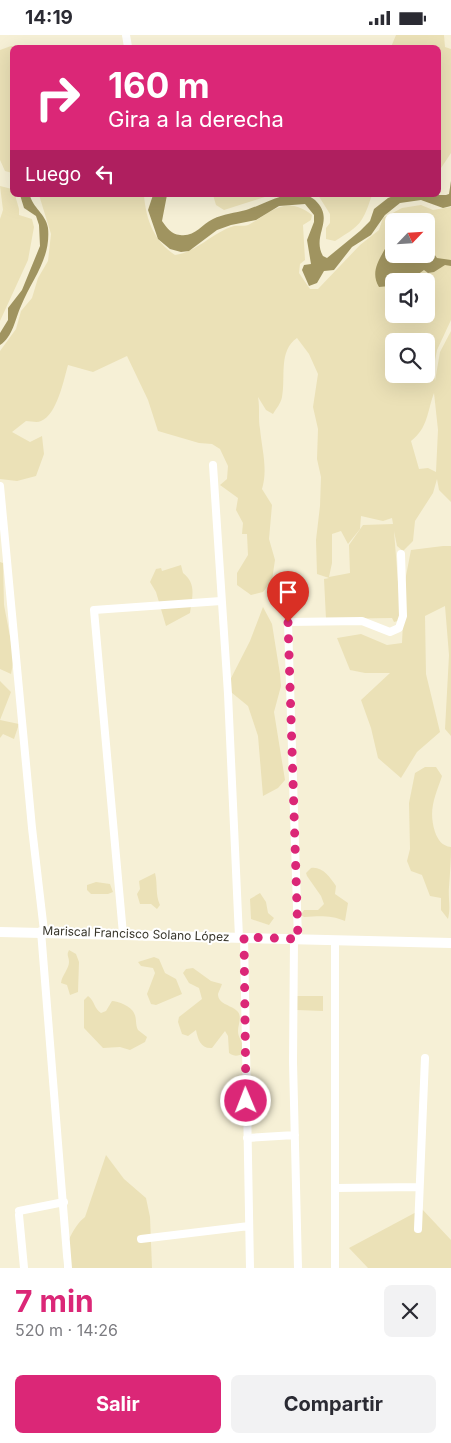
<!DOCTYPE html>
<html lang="es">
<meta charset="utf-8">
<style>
:root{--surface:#fff;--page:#f2f2f3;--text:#2b2b33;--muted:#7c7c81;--accent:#db2777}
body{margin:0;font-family:Inter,sans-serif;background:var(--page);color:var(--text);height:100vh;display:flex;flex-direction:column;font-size:19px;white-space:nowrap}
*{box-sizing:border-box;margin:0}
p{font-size:16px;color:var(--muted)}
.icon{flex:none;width:28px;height:28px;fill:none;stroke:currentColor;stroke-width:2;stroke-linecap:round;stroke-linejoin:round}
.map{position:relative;height:1233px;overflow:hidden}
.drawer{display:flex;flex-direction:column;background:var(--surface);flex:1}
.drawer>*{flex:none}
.banner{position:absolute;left:10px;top:10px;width:431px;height:152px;border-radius:8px;box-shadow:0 5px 20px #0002;background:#db2777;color:#fff;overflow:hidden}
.needle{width:32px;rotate:65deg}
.fabs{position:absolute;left:385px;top:178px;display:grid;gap:10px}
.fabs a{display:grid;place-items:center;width:50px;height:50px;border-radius:8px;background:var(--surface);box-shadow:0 5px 20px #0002;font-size:25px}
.pin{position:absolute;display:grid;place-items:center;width:42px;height:42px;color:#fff;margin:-51px -21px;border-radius:50% 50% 50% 0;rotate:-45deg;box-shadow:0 0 5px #0007}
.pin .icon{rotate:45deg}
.me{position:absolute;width:55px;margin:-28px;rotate:359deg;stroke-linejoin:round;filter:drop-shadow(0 0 4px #0008)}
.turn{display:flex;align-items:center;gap:18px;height:105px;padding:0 15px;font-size:22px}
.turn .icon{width:65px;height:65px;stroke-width:2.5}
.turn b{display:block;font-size:35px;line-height:42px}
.then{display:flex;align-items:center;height:48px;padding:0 15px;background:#0003;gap:10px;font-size:19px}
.round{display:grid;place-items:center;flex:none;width:52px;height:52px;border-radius:8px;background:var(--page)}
.headline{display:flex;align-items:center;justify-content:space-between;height:85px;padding:0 15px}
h1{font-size:30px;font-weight:700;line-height:38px;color:var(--accent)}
.action{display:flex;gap:10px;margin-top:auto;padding:10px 15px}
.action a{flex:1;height:58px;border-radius:8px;background:var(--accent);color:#fff;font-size:20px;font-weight:700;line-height:58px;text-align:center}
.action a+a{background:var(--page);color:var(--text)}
.status{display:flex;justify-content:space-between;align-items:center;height:35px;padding:0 25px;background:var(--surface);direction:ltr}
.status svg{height:14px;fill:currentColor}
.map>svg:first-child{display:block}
</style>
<div class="status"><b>14:19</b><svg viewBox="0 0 49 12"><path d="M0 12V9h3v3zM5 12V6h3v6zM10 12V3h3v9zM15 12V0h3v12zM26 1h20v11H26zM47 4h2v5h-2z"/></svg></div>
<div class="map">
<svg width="451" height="1233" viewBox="0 0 451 1233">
<rect width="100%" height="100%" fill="#f6f0d6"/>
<!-- green -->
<path fill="#ebe1b7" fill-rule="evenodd" d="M396 0H444L445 12 451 14V118L439 136V12H391Z
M11 11 21 12H12V138L5 136 0 125V15Z
M0 151 12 154V160H15L19 174V180L32 184 34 192 28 225 0 286V184L3 175Z
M39 160H144C146 185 154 206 175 220 197 217 213 197 234 191 240 190 245 192 250 189 273 176 286 160 312 180L311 185 303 190 305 225 300 229 299 238 310 254H318L360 210 379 195 383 183 402 173 421 170 433 175 451 172V285L437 315 434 331 435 346 440 317 451 296V467L439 455 437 444 433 458 415 486 413 506 403 516 397 511 394 496 401 585 394 587 392 583 326 584 324 544 329 543 317 539 316 505 320 471 321 442 317 424 318 394 313 372 318 339 309 319 297 303C278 316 286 342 282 362 281 368 276 374 273 379L266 375 258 362C260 373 258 384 260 394 262 415 268 434 262 454L272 470 269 504 275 525 272 545 263 557 251 560 237 550V538L248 520 247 499H242L243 488 236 475 238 463 220 450 227 444 228 431 220 414 212 409 199 408 158 396 148 365 127 321 93 337 68 330C64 344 57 380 41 386 37 388 31 386 26 386L12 397 30 407 42 401 44 419 36 441 17 446 0 444V316L16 294 21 276 32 263 38 243 48 226 51 199ZM394 186H426V219H394ZM394 246H426V279H394ZM394 306H426V339H394ZM434 358 438 395 436 437 428 433 419 434 411 406C428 393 427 377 434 358ZM361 481 383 486 392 483 393 489 363 490 349 510 350 538 329 542 332 528V499L341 496 348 509 360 494Z
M213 160H271L224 175 216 170Z
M318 160H372C362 189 361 190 335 206L326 204V193L330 188V179Z
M443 511H451V701L445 694 449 620 445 571 425 581 426 639 440 697 417 717 401 743 378 723 371 693 361 665 390 638H365L350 635 337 603 361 599 387 610 402 608 405 546 411 515Z
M0 527 3 528 4 570 14 623 11 639 0 634Z
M181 530 183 538C197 549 192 562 190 578L166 591 156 557 150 547 156 534 161 533 162 536Z
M263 572 272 589 280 639 281 651 274 677 285 745 278 753 263 761 258 701 248 671 226 653 250 606Z
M0 646 11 657 0 685 19 689 14 704 3 699 0 703Z
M425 732H436L442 741C435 762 428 775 435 797 438 805 442 811 451 812 451 825 450 839 449 852 448 864 451 872 448 884L441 875V863L430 861 422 840 411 836 407 826 410 814 409 768 415 738Z
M311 833C322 831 330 842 336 851L335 859 348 868 345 886C331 880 319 881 304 882L301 880 304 875H318L324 869 321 861 307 841 306 838Z
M155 838C158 850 155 859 160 870L157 874 151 869H140L137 859 140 854 139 846Z
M96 847 110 849 113 857 108 859H91L87 855V850Z
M260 858 266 867 268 878 274 883 269 890 251 884 250 864Z
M69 915 76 919 79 927 78 957 70 960 67 950 61 948C62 940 69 934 69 927 69 921 66 921 69 915Z
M154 922 159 924 165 938 176 944 182 959 156 970 151 969 147 959 155 938 153 933 141 931 138 927Z
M193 933 211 946 222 949C221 952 219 956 218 959 218 970 233 970 238 977 242 982 238 990 238 996 238 1004 245 1009 244 1018 238 1021 235 1022 229 1018L228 1001 225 996 212 1013C201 1014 198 1005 196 995L188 1001 182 999 178 987 179 982 202 964 199 953 189 948 183 938 186 934Z
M88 961C95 966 94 974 101 978L106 976 112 966C118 966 131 971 134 978 137 983 135 989 138 995L147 1002 145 1007 130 1015 120 1012 103 1013 84 993V965Z
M297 961H323V976L297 975Z
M106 1120 124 1144 146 1163 150 1182 152 1233H64C61 1217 73 1191 85 1182Z
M422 1174 451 1205V1233H368L349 1213Z"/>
<!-- water -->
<path fill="#a09460" d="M451 146V171L443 173 421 165 400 168 385 180 371 200 352 212 334 235 324 236 317 248 309 251 302 235 304 230 311 229 307 205 314 187V180L305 169 279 171 256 185 231 190 217 195 189 216 181 217 170 214 158 204 148 175 153 160H167L162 186C167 193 171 199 180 200 195 202 201 190 213 184 223 179 235 178 246 175 264 170 296 148 315 165 336 185 311 200 323 221L327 223 360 196 370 186 374 174 388 163 396 160H446L449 159Z
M20 160H30C32 172 46 179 48 193 51 224 32 244 21 271 15 284 13 302 0 310V298L8 285V273L22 255 40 211 39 190 36 181 24 173Z
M429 190 433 192 432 216 437 223 451 225V231L445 230 434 237 428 238 424 235 417 240 414 246H408L404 241 398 239 390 251 379 252C370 237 379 225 386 212L389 213 391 221 394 224 400 219H426V194Z"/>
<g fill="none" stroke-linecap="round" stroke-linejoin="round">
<!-- street -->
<path stroke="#fff" stroke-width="8" d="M126 0 128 12
M213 430 228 659 239 902
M0 451 32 793 44 896
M41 896 68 1233
M123 899 94 575 221 566
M244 902 250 1233
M294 904 293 1027 298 1233
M298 904 288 587 362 586 390 597 399 593 403 581 401 519
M247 1103 295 1100
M336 1153 419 1152
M19 1176 64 1167
M19 1180 24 1233
M418 1194 425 1023
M141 1204 249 1191
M335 1233V905"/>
<!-- secondary -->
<path stroke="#fff" stroke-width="10" d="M0 897 451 908"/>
</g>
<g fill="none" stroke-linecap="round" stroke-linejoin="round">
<!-- route -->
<path stroke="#db2777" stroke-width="9" stroke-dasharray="0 16.2" d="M246 1066 244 902 298 904 288 587"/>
</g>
<g text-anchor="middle" stroke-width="4" stroke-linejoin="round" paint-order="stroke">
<!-- street labels -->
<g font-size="12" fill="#37352a" stroke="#fff">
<text transform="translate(136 899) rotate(2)" y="4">Mariscal Francisco Solano López</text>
</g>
</g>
</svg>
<div class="fabs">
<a><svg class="needle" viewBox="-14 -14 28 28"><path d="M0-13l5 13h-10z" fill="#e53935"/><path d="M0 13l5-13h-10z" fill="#7c7c81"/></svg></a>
<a><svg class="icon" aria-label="sound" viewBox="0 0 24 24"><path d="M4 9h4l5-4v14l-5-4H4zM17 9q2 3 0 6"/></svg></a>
<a><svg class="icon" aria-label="search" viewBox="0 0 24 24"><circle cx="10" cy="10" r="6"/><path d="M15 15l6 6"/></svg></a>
</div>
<div class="pin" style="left:288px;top:587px;background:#d93025"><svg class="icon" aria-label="arrive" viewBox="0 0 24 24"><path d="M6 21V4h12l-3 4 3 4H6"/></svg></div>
<svg class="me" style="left:246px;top:1066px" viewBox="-20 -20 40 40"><circle r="17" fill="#db2777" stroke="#fff" stroke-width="3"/><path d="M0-11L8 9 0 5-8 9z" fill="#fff"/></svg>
<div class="banner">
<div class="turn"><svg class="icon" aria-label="right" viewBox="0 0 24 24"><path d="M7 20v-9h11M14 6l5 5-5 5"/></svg><div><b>160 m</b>Gira a la derecha</div></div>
<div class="then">Luego<svg class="icon" aria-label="left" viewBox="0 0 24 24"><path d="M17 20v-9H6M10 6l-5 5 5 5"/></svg></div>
</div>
</div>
<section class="drawer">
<div class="headline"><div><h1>7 min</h1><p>520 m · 14:26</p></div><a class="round"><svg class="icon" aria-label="close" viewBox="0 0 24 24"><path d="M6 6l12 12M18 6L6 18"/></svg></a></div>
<div class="action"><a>Salir</a><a>Compartir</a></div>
</section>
